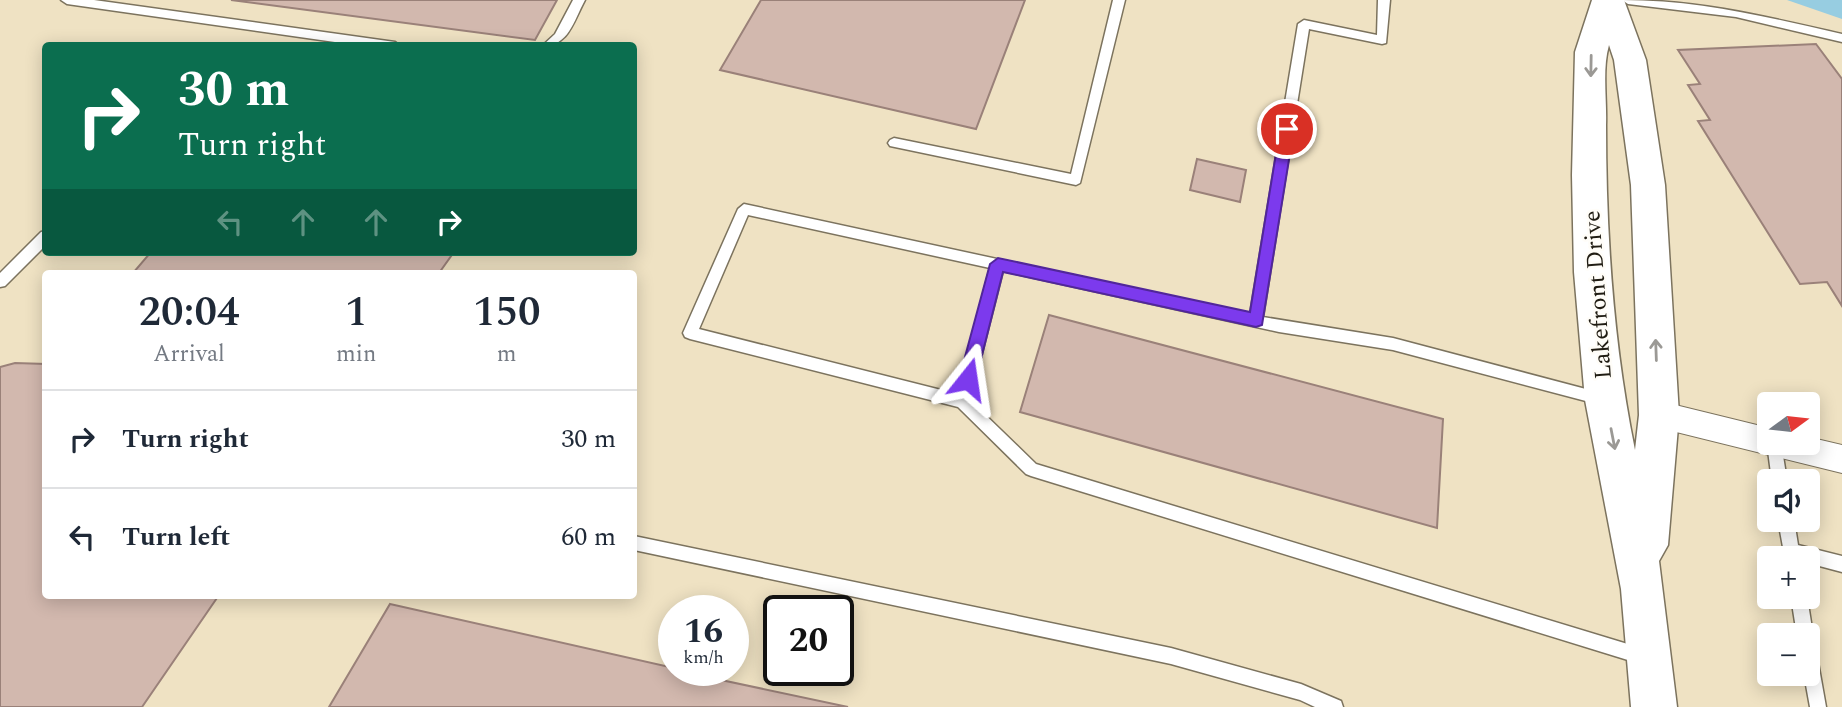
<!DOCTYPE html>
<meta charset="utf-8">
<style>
:root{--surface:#fff;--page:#f6f6f7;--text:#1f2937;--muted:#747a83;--line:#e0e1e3}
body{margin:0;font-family:Spectral,serif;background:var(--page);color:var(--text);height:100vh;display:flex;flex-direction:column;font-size:26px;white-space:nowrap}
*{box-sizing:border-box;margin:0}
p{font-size:23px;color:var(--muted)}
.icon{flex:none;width:38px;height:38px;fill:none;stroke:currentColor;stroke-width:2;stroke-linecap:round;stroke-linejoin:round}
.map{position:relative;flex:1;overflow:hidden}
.sheet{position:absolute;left:42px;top:270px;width:595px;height:329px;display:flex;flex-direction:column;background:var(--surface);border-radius:7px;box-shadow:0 4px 18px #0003}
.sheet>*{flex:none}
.banner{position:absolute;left:42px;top:42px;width:595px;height:214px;border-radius:7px;box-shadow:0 4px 18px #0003;background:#0b6e4f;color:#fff;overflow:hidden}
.needle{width:46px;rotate:75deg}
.buttons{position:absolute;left:1757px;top:392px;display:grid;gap:14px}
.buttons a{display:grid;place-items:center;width:63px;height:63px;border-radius:7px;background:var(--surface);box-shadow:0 4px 18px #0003;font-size:35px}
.speed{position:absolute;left:658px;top:595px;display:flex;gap:14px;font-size:35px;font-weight:700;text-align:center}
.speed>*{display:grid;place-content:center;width:91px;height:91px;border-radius:50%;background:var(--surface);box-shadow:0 4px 18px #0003;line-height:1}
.speed small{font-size:18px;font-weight:400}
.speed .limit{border:4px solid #111;border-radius:10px;background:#fff;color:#111}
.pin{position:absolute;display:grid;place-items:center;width:60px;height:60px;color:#fff;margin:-30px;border:4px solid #fff;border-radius:50%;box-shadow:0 2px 7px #0007}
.me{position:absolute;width:77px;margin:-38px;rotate:15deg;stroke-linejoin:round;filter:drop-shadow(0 0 5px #0008)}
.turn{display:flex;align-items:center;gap:24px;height:147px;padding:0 21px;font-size:32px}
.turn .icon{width:91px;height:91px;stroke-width:2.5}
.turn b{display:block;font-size:49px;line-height:60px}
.lanes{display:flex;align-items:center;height:66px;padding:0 21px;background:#0003;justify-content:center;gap:35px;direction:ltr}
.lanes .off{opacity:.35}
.eta{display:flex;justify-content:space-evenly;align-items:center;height:119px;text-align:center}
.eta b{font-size:42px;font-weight:600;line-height:49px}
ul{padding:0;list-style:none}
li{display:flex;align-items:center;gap:21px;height:98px;padding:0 21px;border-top:2px solid var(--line)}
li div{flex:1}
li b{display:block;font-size:26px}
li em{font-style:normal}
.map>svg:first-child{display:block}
</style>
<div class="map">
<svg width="1842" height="707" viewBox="0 0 1842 707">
<rect width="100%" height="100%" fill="#f9efd7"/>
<!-- built -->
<path fill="#efe2c3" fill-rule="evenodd" d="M0 0H1842V707H0ZM46 46H634V252H46ZM46 273H634V595H46ZM1769 404H1808V443H1769ZM1769 481H1808V520H1769ZM1769 558H1808V597H1769ZM674 611H733V670H674ZM779 611H838V670H779ZM1769 635H1808V674H1769Z"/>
<!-- water -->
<path fill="#97cde1" d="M1787 0H1842V19Z"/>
<!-- building -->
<path fill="#d2b8ae" stroke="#9a8179" stroke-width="2" d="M231 0H557L535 40Z
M761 0H1025L976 129 720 70Z
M1816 44 1842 79V306L1827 282 1800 284 1698 121 1710 120 1688 85 1700 84 1678 50Z
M1197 159 1246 170 1240 202 1190 190Z
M151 252H454L439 273H133Z
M1049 315 1443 419 1437 528 1020 412Z
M15 363 46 364V595H219L142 707H0V367Z
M390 604 674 668V670L848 707H329Z"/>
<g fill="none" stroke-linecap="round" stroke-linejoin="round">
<!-- lane casing -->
<g stroke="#7c735e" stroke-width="3">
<path id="lane" d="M61 0H94L395 42 400 46H363L67 4Z
M573 0H585C573 22 569 46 542 46L555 34Z
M1113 0H1125L1080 183 1076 185 890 146 888 143 890 140 894 138 1071 174Z
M1378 0H1390L1386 43 1382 44 1309 29 1263 317 1393 338 1601 393 1606 395 1608 399 1606 403 1601 405 1393 350 1279 332 1003 271 970 400 1036 464 1644 649 1650 651 1652 657 1650 663 1644 665 1031 476 1026 474 958 407 690 339 685 337 683 333 738 209 744 204 1250 314 1298 24 1304 20 1377 35ZM748 215 990 268 957 394 699 329Z
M1622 0C1700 0 1767 17 1842 34V42L1736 17 1628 4Z
M46 231V245L5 286 0 287V273L41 232Z
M1769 438V443H1781L1787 481H1772L1767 443Z
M1778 520H1794L1798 545 1842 556V572L1808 563V558H1785Z
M634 536 1171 648 1301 684 1341 701 1343 707H1315L1300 700 1171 664 634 550Z
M1791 597H1807L1813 635 1808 642V635H1797Z
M1808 643 1814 645 1816 651 1826 707H1810L1804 674H1808Z"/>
</g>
<!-- street casing -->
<g stroke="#7c735e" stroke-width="2">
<path id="street" d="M1659 401 1769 428V443H1808V437L1842 445V473L1648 425 1644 415 1648 405Z"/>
</g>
<!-- secondary casing -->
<g stroke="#7c735e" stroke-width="3">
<path id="secondary" d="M1592 0H1624L1646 60 1665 185 1679 415 1668 545 1659 561 1677 707H1631L1621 589 1585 400 1574 272 1572 175 1575 52ZM1609 45 1614 60 1631 185 1639 415 1635 450C1613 343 1606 234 1606 125 1607 100 1602 69 1609 45Z"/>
</g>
<!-- lane -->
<use href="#lane" fill="#fff" fill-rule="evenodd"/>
<!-- street -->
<use href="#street" fill="#fff" fill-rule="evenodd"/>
<!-- secondary -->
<use href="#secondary" fill="#fff" fill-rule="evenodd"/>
</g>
<!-- one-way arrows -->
<defs><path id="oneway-shaft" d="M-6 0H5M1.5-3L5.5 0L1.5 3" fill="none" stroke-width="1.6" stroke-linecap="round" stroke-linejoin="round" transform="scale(1.75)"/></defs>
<g stroke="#9b9995">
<use href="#oneway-shaft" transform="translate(1591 66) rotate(91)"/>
<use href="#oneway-shaft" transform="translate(1656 350) rotate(-92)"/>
<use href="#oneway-shaft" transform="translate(1613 439) rotate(79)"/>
</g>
<!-- route -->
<path fill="#7c3aed" stroke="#51269a" stroke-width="2" d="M1287 124 1294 129 1262 325 1256 327 1003 272 976 379 973 384H962L959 379 990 264 998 258 1250 312 1280 129Z"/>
<g text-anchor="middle" stroke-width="5" stroke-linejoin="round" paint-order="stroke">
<!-- street labels -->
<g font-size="24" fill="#201c13" stroke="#fffdf8">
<text transform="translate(1597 295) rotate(-94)" y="8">Lakefront Drive</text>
</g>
</g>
</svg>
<div class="buttons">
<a><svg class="needle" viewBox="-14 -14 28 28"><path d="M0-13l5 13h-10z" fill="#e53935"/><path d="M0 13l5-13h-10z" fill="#747a83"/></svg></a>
<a><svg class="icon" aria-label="sound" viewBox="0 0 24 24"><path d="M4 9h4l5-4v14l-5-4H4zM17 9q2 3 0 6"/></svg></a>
<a>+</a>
<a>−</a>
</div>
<div class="speed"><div>16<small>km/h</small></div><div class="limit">20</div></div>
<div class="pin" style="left:1287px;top:129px;background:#d93025"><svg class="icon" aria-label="arrive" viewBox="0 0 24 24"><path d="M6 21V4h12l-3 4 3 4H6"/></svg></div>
<svg class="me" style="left:968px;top:379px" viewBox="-20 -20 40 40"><path d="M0-17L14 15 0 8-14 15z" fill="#7c3aed" stroke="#fff" stroke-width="4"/></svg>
<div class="banner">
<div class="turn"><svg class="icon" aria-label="right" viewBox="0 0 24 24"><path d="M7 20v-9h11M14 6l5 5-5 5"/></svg><div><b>30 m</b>Turn right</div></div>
<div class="lanes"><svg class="icon off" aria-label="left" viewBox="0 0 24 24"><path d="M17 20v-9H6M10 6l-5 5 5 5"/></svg><svg class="icon off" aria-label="ahead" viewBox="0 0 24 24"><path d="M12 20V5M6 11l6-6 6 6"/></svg><svg class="icon off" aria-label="ahead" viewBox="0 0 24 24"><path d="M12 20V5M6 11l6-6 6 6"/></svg><svg class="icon" aria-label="right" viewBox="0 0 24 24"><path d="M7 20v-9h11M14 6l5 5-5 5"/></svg></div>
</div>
<section class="sheet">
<div class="eta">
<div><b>20:04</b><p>Arrival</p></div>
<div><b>1</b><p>min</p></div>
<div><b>150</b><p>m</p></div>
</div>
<ul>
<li><svg class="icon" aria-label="right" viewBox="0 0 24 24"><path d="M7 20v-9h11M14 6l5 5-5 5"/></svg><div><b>Turn right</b></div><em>30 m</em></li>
<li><svg class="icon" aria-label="left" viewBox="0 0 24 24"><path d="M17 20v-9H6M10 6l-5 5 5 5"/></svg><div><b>Turn left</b></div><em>60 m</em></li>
</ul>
</section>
</div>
